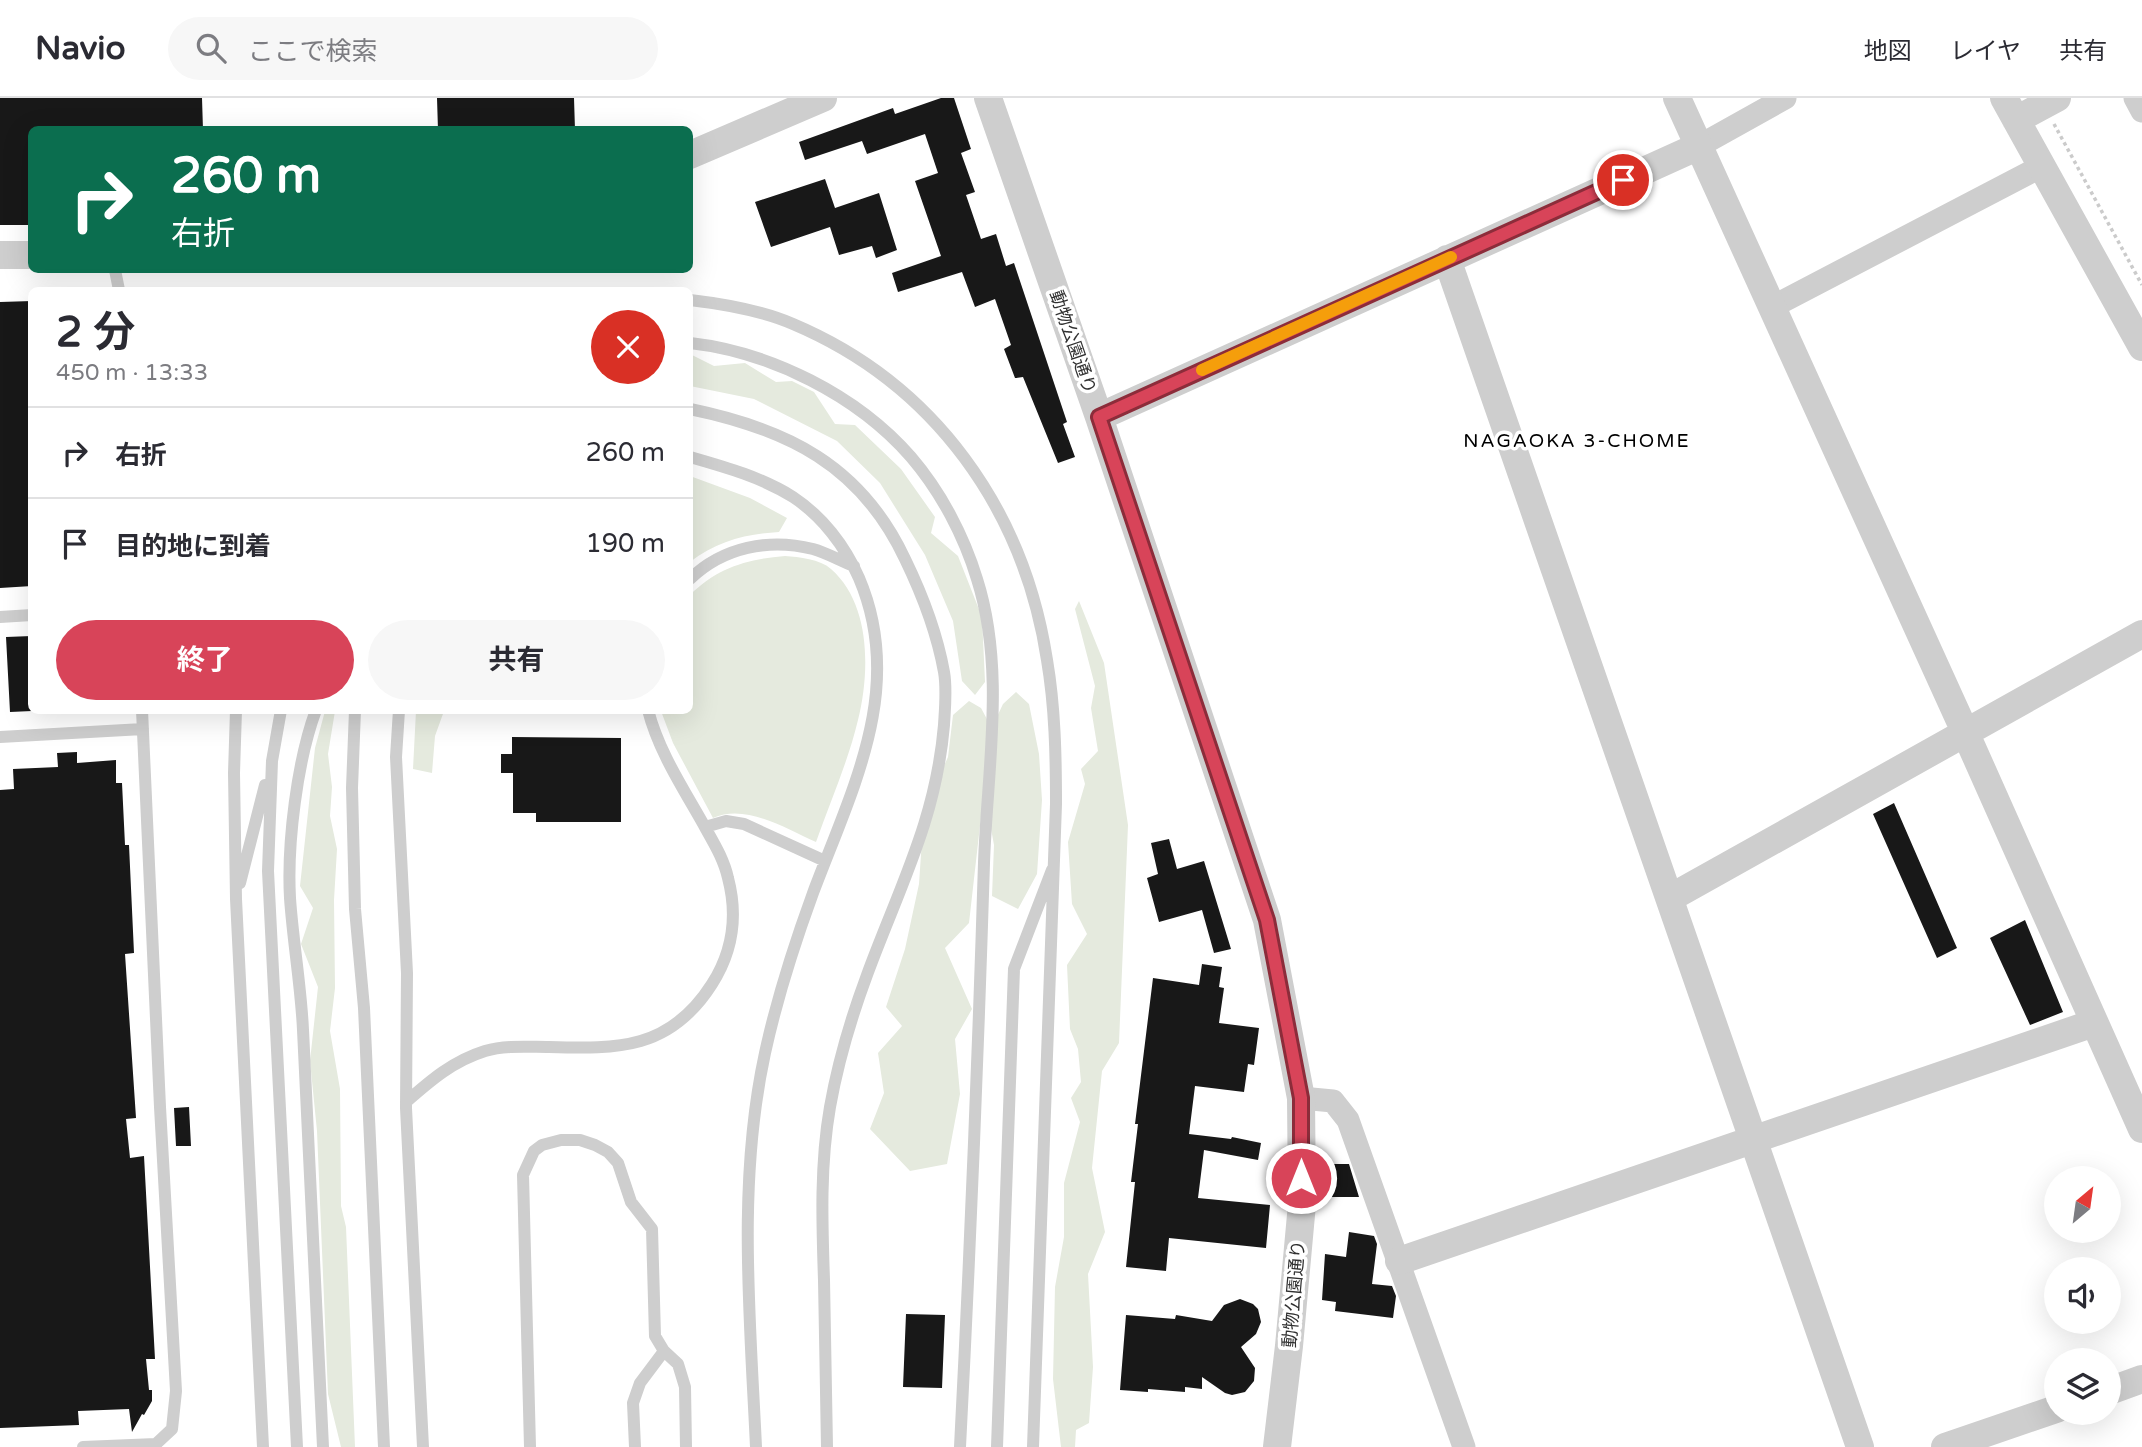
<!DOCTYPE html>
<html lang="ja">
<meta charset="utf-8">
<style>
:root{--surface:#fff;--page:#f7f7f7;--text:#2b2b33;--muted:#7c7c81;--line:#e1e1e2;--accent:#d84459}
body{margin:0;font-family:"Varela Round","Noto Sans JP",sans-serif;background:var(--page);color:var(--text);height:100vh;display:flex;flex-direction:column;font-size:26px;white-space:nowrap}
*{box-sizing:border-box;margin:0}
p{font-size:23px;color:var(--muted)}
.icon{flex:none;width:38px;height:38px;fill:none;stroke:currentColor;stroke-width:2;stroke-linecap:round;stroke-linejoin:round}
.map{position:relative;flex:1;overflow:hidden}
.sheet{position:absolute;left:28px;top:189px;width:665px;height:427px;display:flex;flex-direction:column;background:var(--surface);border-radius:10px;box-shadow:0 7px 28px #0002}
.sheet>*{flex:none}
.top-card{position:absolute;left:28px;top:28px;width:665px;height:147px;border-radius:10px;box-shadow:0 7px 28px #0002;background:#0b6e4f;color:#fff;overflow:hidden}
.needle{width:46px;rotate:29deg}
.buttons{position:absolute;left:2044px;top:1068px;display:grid;gap:14px}
.buttons a{display:grid;place-items:center;width:77px;height:77px;border-radius:50%;background:var(--surface);box-shadow:0 7px 28px #0002;font-size:35px}
.pin{position:absolute;display:grid;place-items:center;width:60px;height:60px;color:#fff;margin:-30px;border:4px solid #fff;border-radius:50%;box-shadow:0 2px 7px #0007}
.me{position:absolute;width:77px;margin:-38px;rotate:0deg;stroke-linejoin:round;filter:drop-shadow(0 0 5px #0008)}
.turn{display:flex;align-items:center;gap:24px;height:147px;padding:0 28px;font-size:32px}
.turn .icon{width:91px;height:91px;stroke-width:2.5}
.turn b{display:block;font-size:49px;line-height:60px}
.round{display:grid;place-items:center;flex:none;width:74px;height:74px;border-radius:37px;background:var(--page)}
.overview{display:flex;align-items:center;justify-content:space-between;height:119px;padding:0 28px}
h1{font-size:42px;font-weight:700;line-height:52px}
.primary-button{display:flex;gap:14px;margin-top:auto;padding:14px 28px}
.primary-button a{flex:1;height:80px;border-radius:42px;background:var(--accent);color:#fff;font-size:28px;font-weight:700;line-height:80px;text-align:center}
.primary-button a+a{background:var(--page);color:var(--text)}
ul{padding:0;list-style:none}
li{display:flex;align-items:center;gap:21px;height:91px;padding:0 28px;border-top:2px solid var(--line)}
li div{flex:1}
li b{display:block;font-size:26px}
li em{font-style:normal}
header{display:flex;align-items:center;gap:42px;box-sizing:border-box;height:98px;padding:0 35px;background:var(--surface);border-bottom:2px solid var(--line)}
header strong{font-size:33px}
nav{display:flex;gap:38px;margin-inline-start:auto;font-size:24px}
.search{width:490px;height:63px;background:var(--page);display:flex;align-items:center;gap:18px;box-sizing:border-box;padding:0 24px;border-radius:38px;color:var(--muted);font-size:26px}
.map>svg:first-child{display:block}
</style>
<header>
<strong>Navio</strong>
<div class="search"><svg class="icon" aria-label="search" viewBox="0 0 24 24"><circle cx="10" cy="10" r="6"/><path d="M15 15l6 6"/></svg>ここで検索</div>
<nav><a>地図</a><a>レイヤ</a><a>共有</a></nav>
</header>
<div class="map">
<svg width="2142" height="1349" viewBox="0 0 2142 1349">
<rect width="100%" height="100%" fill="#fff"/>
<!-- green -->
<path fill="#e5eade" d="M690 256 714 268 745 265 776 284 792 283 814 294 835 326 855 327 901 371 935 419 931 435 958 458 982 519 985 584 975 597 962 583 953 523 925 457 880 385 837 343 754 301 690 288Z
M690 378 750 400 787 420 779 434C746 436 717 443 690 464Z
M785 458C799 459 820 461 831 471 871 506 870 574 858 622 848 664 830 704 816 744 786 731 746 705 713 720L673 645 661 613 690 612V497C717 470 747 461 785 458Z
M1079 503 1104 565 1128 727 1119 945 1102 973 1092 1070 1105 1134 1088 1176 1093 1269 1089 1325 1076 1332 1075 1349H1061L1053 1281 1055 1189 1064 1139V1085L1080 1024 1071 1000 1081 984 1078 951 1070 931 1067 867 1087 836 1072 806 1068 744 1085 686 1081 671 1098 653 1091 610 1095 588 1075 511Z
M1016 594 1029 606 1039 656 1042 702 1037 776 1018 811 992 798 994 747 984 692 969 825 945 850 972 911 955 941 960 996 947 1066 910 1073 870 1031 884 995 878 955 902 928 886 909 905 851 919 786 924 712 948 659 953 617 969 603 981 610 988 623H995L1003 606Z
M325 613H335L328 656 332 689 330 718 337 751 334 802 335 890 330 933 340 991 341 1108 346 1129 355 1349H341L328 1296 317 1033 310 963 318 889 301 846 313 810 300 788 315 650Z
M416 613H444L435 638 432 675 413 671Z"/>
<!-- building -->
<path fill="#181818" d="M0 0H202L203 32H32V127H0Z
M437 0H574L575 32H438Z
M941 0H954L971 51 961 55 975 94 966 97 981 141 996 136 1006 168 1014 165 1067 324 1063 326 1075 359 1058 365 1023 279 1015 280 1004 251 1011 247 995 201 975 209 962 174 898 194 892 175 941 158 915 83 938 75 925 36 867 56 862 43 805 62 799 44 893 10 895 16Z
M825 81 835 110 879 95 897 152 876 160 872 148 839 157 830 129 771 149 755 104Z
M32 203V488L0 490V204Z
M32 538V613L10 614 6 539Z
M512 639 621 640V724H536V715H513V675H501V656H512Z
M77 654V665L116 662V685H122L125 747H129L134 855 125 856 136 1020 126 1021 130 1060 144 1058 155 1261H146L149 1292H152V1303L144 1317 142 1316 132 1334 129 1311 78 1313 79 1327 0 1330V692L14 691 13 671 58 669 57 655Z
M1894 705 1957 850 1937 860 1873 716Z
M1169 741 1177 771 1204 763 1231 851 1214 855 1202 812 1159 824 1147 780 1158 776 1151 745Z
M2025 822 2063 914 2030 927 1990 840Z
M1202 866 1222 869 1219 889 1224 890 1219 925 1259 930 1254 967 1248 966 1244 994 1195 988 1189 1036 1231 1041 1232 1039 1261 1045 1258 1062 1204 1052 1198 1100 1270 1107 1266 1150 1169 1140 1166 1173 1126 1169 1135 1084H1131L1138 1026H1135L1153 880 1199 887Z
M189 1009 191 1048H176L174 1010Z
M1329 1066H1349L1359 1099H1329Z
M1349 1134 1374 1138 1377 1146 1372 1186 1392 1188 1396 1198 1393 1220 1335 1213 1336 1204 1322 1202 1325 1156 1346 1159Z
M1240 1201 1253 1206 1258 1211 1261 1224 1256 1236 1241 1249 1255 1270 1254 1283 1245 1294 1232 1297 1225 1295 1202 1279V1291L1185 1289V1294L1148 1291V1294L1120 1292 1126 1217 1175 1221 1176 1217 1212 1223 1224 1207Z
M906 1216 945 1217 942 1290 903 1289Z"/>
<g fill="none" stroke-linecap="round" stroke-linejoin="round">
<!-- path -->
<path stroke="#cbcbcb" stroke-width="3.5" stroke-dasharray="3.5 3.5" stroke-linecap="butt" d="M2054 26 2142 187"/>
<!-- service -->
<path stroke="#cecece" stroke-width="12" d="M115 172 119 192
M690 202C724 206 761 212 793 226 935 286 1024 412 1047 562 1055 609 1056 658 1056 706L1033 1349
M690 245C770 254 857 297 911 359 941 394 964 438 977 481 1006 572 987 672 984 765 978 960 970 1154 960 1349
M690 311C787 331 861 367 905 461 922 496 937 535 944 574 947 591 945 610 944 627 936 722 899 790 867 877 851 920 838 964 830 1009 820 1066 822 1124 824 1182 825 1238 826 1293 827 1349
M690 359C725 369 761 379 793 399 822 418 845 448 859 480 906 590 852 691 813 795 794 847 777 900 765 955 737 1083 750 1219 756 1349
M690 481C723 449 769 440 813 451 827 455 841 463 854 468
M0 519 32 517
M236 612 234 675 236 801 263 1349
M281 612 272 663 268 773 297 1349
M316 612C297 663 287 746 290 800 293 844 301 888 303 932 310 1071 316 1210 323 1349
M355 612 352 690 355 811 364 910 384 1349
M399 612 396 659 407 875 406 1010 423 1349
M0 639 143 631
M705 729 726 723 744 726 825 763
M240 785 265 687
M406 1004C431 982 453 963 485 953 506 947 528 949 549 949 618 951 670 952 712 886 733 853 738 818 728 780 724 762 715 747 706 731 685 693 659 655 648 612
M83 1349 156 1346 172 1331 176 1293 160 1009 142 612
M530 1349 523 1077 534 1053 542 1047 561 1042H580L595 1047 608 1054 618 1065 631 1104 652 1131 655 1238 664 1253 678 1266 685 1289 686 1349
M635 1349 633 1305 640 1285 664 1253
M997 1349 1014 871 1052 772"/>
<!-- minor -->
<path stroke="#cecece" stroke-width="23" d="M2135 0 2142 13
M1699 48 1785 0
M1772 209 2042 68
M1301 1000 1333 1003 1348 1022 1464 1349"/>
<!-- tertiary -->
<path stroke="#cecece" stroke-width="28" d="M988 0 1099 319 1267 822 1301 1000 1302 1106 1289 1248 1277 1349
M1677 0 1966 636 2142 1031
M2004 0 2142 249
M2016 22 2057 0
M690 57 823 0
M0 157H32
M1447 161C1583 558 1724 952 1860 1349
M1099 319 1699 48
M1670 800 2142 536
M1399 1163 2094 925
M2109 1293 2142 1281
M1945 1349 2056 1311"/>
</g>
<g fill="none" stroke-linecap="round" stroke-linejoin="round">
<!-- route casing -->
<g stroke="#8c2c3a" stroke-width="18">
<path id="route" d="M1301 1080V1000L1267 822 1099 319 1623 82"/>
</g>
<!-- route -->
<use href="#route" stroke="#d84459" stroke-width="12"/>
<!-- slow -->
<path stroke="#f59e0b" stroke-width="12" d="M1202 272 1451 159"/>
</g>
<g text-anchor="middle" stroke-width="7" stroke-linejoin="round" paint-order="stroke">
<!-- street labels -->
<g font-size="18" fill="#313131" stroke="#fff">
<text transform="translate(1073 244) rotate(71)" y="6">動物公園通り</text>
<text transform="translate(1294 1196) rotate(-85)" y="6">動物公園通り</text>
</g>
<!-- neighbourhood labels -->
<g font-size="19" letter-spacing="2" fill="#000" stroke="#fff">
<text x="1577" y="349">NAGAOKA 3-CHOME</text>
</g>
</g>
</svg>
<div class="buttons">
<a><svg class="needle" viewBox="-14 -14 28 28"><path d="M0-13l5 13h-10z" fill="#e53935"/><path d="M0 13l5-13h-10z" fill="#7c7c81"/></svg></a>
<a><svg class="icon" aria-label="sound" viewBox="0 0 24 24"><path d="M4 9h4l5-4v14l-5-4H4zM17 9q2 3 0 6"/></svg></a>
<a><svg class="icon" aria-label="layers" viewBox="0 0 24 24"><path d="M12 4l9 5-9 5-9-5zM3 14l9 5 9-5"/></svg></a>
</div>
<div class="pin" style="left:1623px;top:82px;background:#d93025"><svg class="icon" aria-label="arrive" viewBox="0 0 24 24"><path d="M6 21V4h12l-3 4 3 4H6"/></svg></div>
<svg class="me" style="left:1301px;top:1080px" viewBox="-20 -20 40 40"><circle r="17" fill="#d84459" stroke="#fff" stroke-width="3"/><path d="M0-11L8 9 0 5-8 9z" fill="#fff"/></svg>
<div class="top-card">
<div class="turn"><svg class="icon" aria-label="right" viewBox="0 0 24 24"><path d="M7 20v-9h11M14 6l5 5-5 5"/></svg><div><b>260 m</b>右折</div></div>
</div>
<section class="sheet">
<div class="overview"><div><h1>2 分</h1><p>450 m · 13:33</p></div><a class="round" style="background:#d93025;color:#fff"><svg class="icon" aria-label="close" viewBox="0 0 24 24"><path d="M6 6l12 12M18 6L6 18"/></svg></a></div>
<ul>
<li><svg class="icon" aria-label="right" viewBox="0 0 24 24"><path d="M7 20v-9h11M14 6l5 5-5 5"/></svg><div><b>右折</b></div><em>260 m</em></li>
<li><svg class="icon" aria-label="arrive" viewBox="0 0 24 24"><path d="M6 21V4h12l-3 4 3 4H6"/></svg><div><b>目的地に到着</b></div><em>190 m</em></li>
</ul>
<div class="primary-button"><a>終了</a><a>共有</a></div>
</section>
</div>
